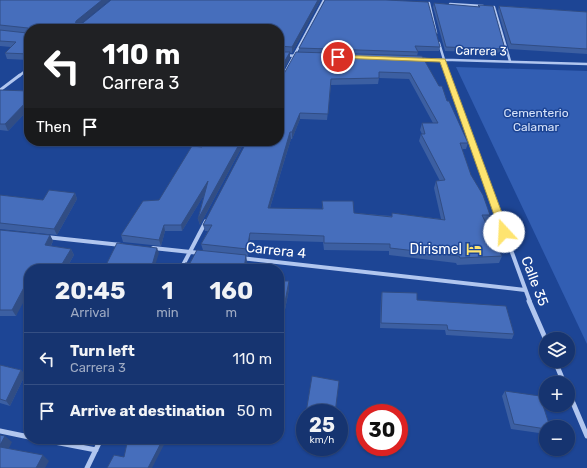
<!DOCTYPE html>
<meta charset="utf-8">
<style>
:root{--surface:#163470;--page:#233f78;--text:#f1f3f6;--muted:#9eaac3;--line:#354f83}
body{margin:0;font-family:Rubik,sans-serif;background:var(--page);color:var(--text);height:100vh;display:flex;flex-direction:column;font-size:15px;white-space:nowrap}
*{box-sizing:border-box;margin:0}
p{font-size:13px;color:var(--muted)}
.icon{flex:none;width:22px;height:22px;fill:none;stroke:currentColor;stroke-width:2;stroke-linecap:round;stroke-linejoin:round}
.map{position:relative;flex:1;overflow:hidden}
.details{position:absolute;left:24px;top:264px;width:260px;height:180px;display:flex;flex-direction:column;background:var(--surface);border-radius:16px;box-shadow:0 1px 3px #0004,0 0 0 1px var(--line)}
.details>*{flex:none}
.top-card{position:absolute;left:24px;top:24px;width:260px;height:122px;border-radius:16px;box-shadow:0 1px 3px #0004,0 0 0 1px var(--line);background:#202124;color:#fff;overflow:hidden}
.fabs{position:absolute;left:539px;top:332px;display:grid;gap:8px}
.fabs a{display:grid;place-items:center;width:36px;height:36px;border-radius:50%;background:var(--surface);box-shadow:0 1px 3px #0004,0 0 0 1px var(--line);font-size:20px}
.speed{position:absolute;left:296px;top:404px;display:flex;gap:8px;font-size:20px;font-weight:700;text-align:center}
.speed>*{display:grid;place-content:center;width:52px;height:52px;border-radius:50%;background:var(--surface);box-shadow:0 1px 3px #0004,0 0 0 1px var(--line);line-height:1}
.speed small{font-size:10px;font-weight:400}
.speed .limit{border:6px solid #d22;background:#fff;color:#111}
.pin{position:absolute;display:grid;place-items:center;width:34px;height:34px;color:#fff;margin:-17px;border:2px solid #fff;border-radius:50%;box-shadow:0 1px 4px #0007}
.me{position:absolute;width:44px;margin:-22px;rotate:340deg;stroke-linejoin:round;filter:drop-shadow(0 0 3px #0008)}
.turn{display:flex;align-items:center;gap:14px;height:84px;padding:0 12px;font-size:18px}
.turn .icon{width:52px;height:52px;stroke-width:2.5}
.turn b{display:block;font-size:28px;line-height:34px}
.then{display:flex;align-items:center;height:38px;padding:0 12px;background:#0003;gap:8px;font-size:15px}
.eta{display:flex;justify-content:space-evenly;align-items:center;height:68px;text-align:center}
.eta b{font-size:24px;font-weight:700;line-height:28px}
ul{padding:0;list-style:none}
li{display:flex;align-items:center;gap:12px;height:52px;padding:0 12px;border-top:1px solid var(--line)}
li div{flex:1}
li b{display:block;font-size:15px}
li em{font-style:normal}
.map>svg:first-child{display:block}
</style>
<div class="map">
<svg width="587" height="468" viewBox="0 0 587 468">
<rect width="100%" height="100%" fill="#1d4595"/>
<!-- green -->
<path fill="#325eb3" d="M456 67 587 71V344Z"/>
<g fill="none" stroke-linecap="round" stroke-linejoin="round">
<!-- minor-far3 -->
<path stroke="#b1c6ef" stroke-width="2.5" d="M429 3 436 33
M450 4 483 6
M494 7 510 61
M439 43 449 76
M279 55 299 56
M419 59 587 64
M19 76 29 68
M283 76 324 0"/>
<!-- minor-far2 -->
<path stroke="#b1c6ef" stroke-width="3" d="M448 75 484 174
M279 83 284 75
M0 90 20 75"/>
<!-- minor-far1 -->
<path stroke="#b1c6ef" stroke-width="4" d="M483 173 530 302
M46 237 121 245
M153 248 200 253
M241 258 525 290
M181 269 206 221"/>
<!-- minor -->
<path stroke="#b1c6ef" stroke-width="5" d="M529 301 546 340
M555 361 564 383
M568 391 587 436
M0 431 29 437
M39 439 96 450
M87 468 101 439"/>
</g>
<!-- wall -->
<path fill="#3c5fa2" fill-rule="evenodd" d="M0 0 79 26 320 1 292 53H290V58L279 77V29H29V60L7 59 5 53 11 47 0 46Z
M325 0 440 47 439 51H417L418 52 417 56 447 101 468 143 466 149H462L471 175 490 215 487 222H485L502 256 499 263 457 265 456 263 389 255V251L324 250 323 242 250 240 248 256H246L247 263H190L203 250 201 244 208 231H205L203 225 281 79 299 52V48ZM379 78 409 79 433 123H422L420 130 422 134H421L419 141 440 181H436L434 188 441 219 392 213V216L354 213 322 201V209L270 208 291 139H292L300 119 327 120 331 85 378 84Z
M434 3 478 7V5L505 49 504 53 445 51 433 7Z
M499 6 587 12V54L509 49 498 11Z
M0 90 29 91V109L8 131 0 130Z
M245 141 200 225 198 219 204 195 182 231H165L161 246 123 242 121 235 159 200 202 147Z
M75 193 77 199 57 235 0 229V195L43 200Z
M0 230 50 235 53 241 51 246 71 249 74 255 66 269H29L16 316H0Z
M279 281 289 289 282 325 279 324Z
M382 292 417 300 514 334 512 339 446 335 445 330 380 328 381 297Z
M0 365 21 370 25 375 10 406 0 403Z
M505 391 546 427V434L511 429 502 396Z"/>
<!-- shaded-wall -->
<path fill="#314d84" d="M102 0H110L77 27 75 26 76 21Z
M318 0H320V1L292 53V47Z
M290 52V58L279 77V71Z
M29 99V109L8 131 5 124Z
M300 113V119L292 139V132Z
M290 132 291 139 268 214V208Z
M241 141H245L200 225 198 219Z
M208 181 209 187 182 231 181 225Z
M75 193 77 199 57 235 54 229Z
M164 225 165 231 161 246 159 240Z
M250 233V240L248 256 247 249Z
M50 235 53 241 48 251 45 245Z
M157 248 159 253 154 269H151Z
M71 249 74 255 66 269H59Z
M246 255 247 263 246 269H244Z
M29 278V292L16 316 12 310Z
M289 281V289L282 325V317Z
M21 370 25 375 10 406 6 401Z
M5 436 12 442 6 454 0 448V445Z
M163 439H167L152 468H148Z
M43 455 49 461 45 468H36Z"/>
<!-- building -->
<path fill="#466ebc" stroke="#314d84" fill-rule="evenodd" d="M0 0H102L76 21 75 26H79L111 0H318L292 47 279 46V29H29V30L28 28 0 25Z
M325 0H386L428 2 440 47 415 46 418 52 299 48Z
M434 3 480 7 478 5 493 6 505 49 446 47Z
M499 6 587 12V49L511 44Z
M0 30 27 33 29 31V54L5 53 16 42 0 41Z
M279 52H290L279 71Z
M296 52 422 56 439 86H442L447 101H449L468 143H460L471 175 483 195 490 215H482L502 256 460 258 459 256 390 248V244L324 243V236L250 233 247 249 201 244 212 225H203L247 141H279V79H281ZM379 72 410 73 438 123H422L425 134H421L445 180 436 181 445 220 392 213V217L354 213 353 201H322L323 209 268 208 290 132H292L300 113 328 114 331 79 379 78Z
M0 90 29 91V99L5 124H0Z
M206 141H241L198 219 208 181 181 225H164L159 240 121 235 143 201 159 200 192 146 202 147Z
M49 190 75 193 54 229 0 223V195L43 200Z
M0 230 50 235 45 245 71 249 59 269H52L35 267 34 269H29V278L12 310H0Z
M117 243 157 248 151 269H104Z
M197 250 246 255 244 269H183L185 263H190Z
M279 281H289L282 317H279Z
M382 292 417 293V300L506 306 514 334 448 330 447 325 381 323Z
M0 365 21 370 6 401 0 399Z
M312 376 339 381 335 413H306Z
M505 391 540 396 550 427H546V429L514 424Z
M0 435 5 436 0 445Z
M128 439H163L148 468H107L114 455 124 457Z
M0 447 43 455 36 468H0Z"/>
<!-- route -->
<path fill="#fee470" stroke="#a59449" d="M336 55 445 59 509 232 507 234 504 235 500 232 440 62 338 58Z"/>
<!-- icons -->
<defs>
<g id="hotel-bare" transform="scale(1.2)"><path d="M-6-4.5h1.5V1H6V5H4.5V3h-9V5H-6ZM-4 0a1.8 1.8 0 1 1 3.6 0ZM.5 0V-2.5h3Q6-2.5 6 0Z" fill="#fee470" stroke="#1d4595" stroke-width="2.5" paint-order="stroke"/></g>
</defs>
<g fill-rule="evenodd">
<use href="#hotel-bare" x="474" y="249"/>
</g>
<g text-anchor="middle" stroke-width="3" stroke-linejoin="round" paint-order="stroke">
<!-- far-street labels -->
<g font-size="12" fill="#fff" stroke="#1d4595">
<text transform="translate(481 51) rotate(1)" y="4">Carrera 3</text>
</g>
<!-- far-park labels -->
<g font-size="12" fill="#d7e3fa" stroke="#1d4595">
<text x="536" y="117">Cementerio<tspan x="536" dy="14">Calamar</tspan></text>
</g>
<!-- poi labels -->
<g font-size="14" fill="#fff" stroke="#1d4595" text-anchor="end">
<text x="462" y="254">Dirismel</text>
</g>
<!-- street labels -->
<g font-size="14" fill="#fff" stroke="#1d4595">
<text transform="translate(276 250) rotate(6)" y="5">Carrera 4</text>
<text transform="translate(535 281) rotate(69)" y="5">Calle 35</text>
</g>
</g>
</svg>
<div class="fabs">
<a><svg class="icon" aria-label="layers" viewBox="0 0 24 24"><path d="M12 4l9 5-9 5-9-5zM3 14l9 5 9-5"/></svg></a>
<a>+</a>
<a>−</a>
</div>
<div class="speed"><div>25<small>km/h</small></div><div class="limit">30</div></div>
<div class="pin" style="left:338px;top:57px;background:#d93025"><svg class="icon" aria-label="arrive" viewBox="0 0 24 24"><path d="M6 21V4h12l-3 4 3 4H6"/></svg></div>
<svg class="me" style="left:504px;top:232px" viewBox="-20 -20 40 40"><circle r="19" fill="#fff"/><path d="M0-13L10 11 0 6-10 11z" fill="#fee470"/></svg>
<div class="top-card">
<div class="turn"><svg class="icon" aria-label="left" viewBox="0 0 24 24"><path d="M17 20v-9H6M10 6l-5 5 5 5"/></svg><div><b>110 m</b>Carrera 3</div></div>
<div class="then">Then<svg class="icon" aria-label="arrive" viewBox="0 0 24 24"><path d="M6 21V4h12l-3 4 3 4H6"/></svg></div>
</div>
<section class="details">
<div class="eta">
<div><b>20:45</b><p>Arrival</p></div>
<div><b>1</b><p>min</p></div>
<div><b>160</b><p>m</p></div>
</div>
<ul>
<li><svg class="icon" aria-label="left" viewBox="0 0 24 24"><path d="M17 20v-9H6M10 6l-5 5 5 5"/></svg><div><b>Turn left</b><p>Carrera 3</p></div><em>110 m</em></li>
<li><svg class="icon" aria-label="arrive" viewBox="0 0 24 24"><path d="M6 21V4h12l-3 4 3 4H6"/></svg><div><b>Arrive at destination</b></div><em>50 m</em></li>
</ul>
</section>
</div>
